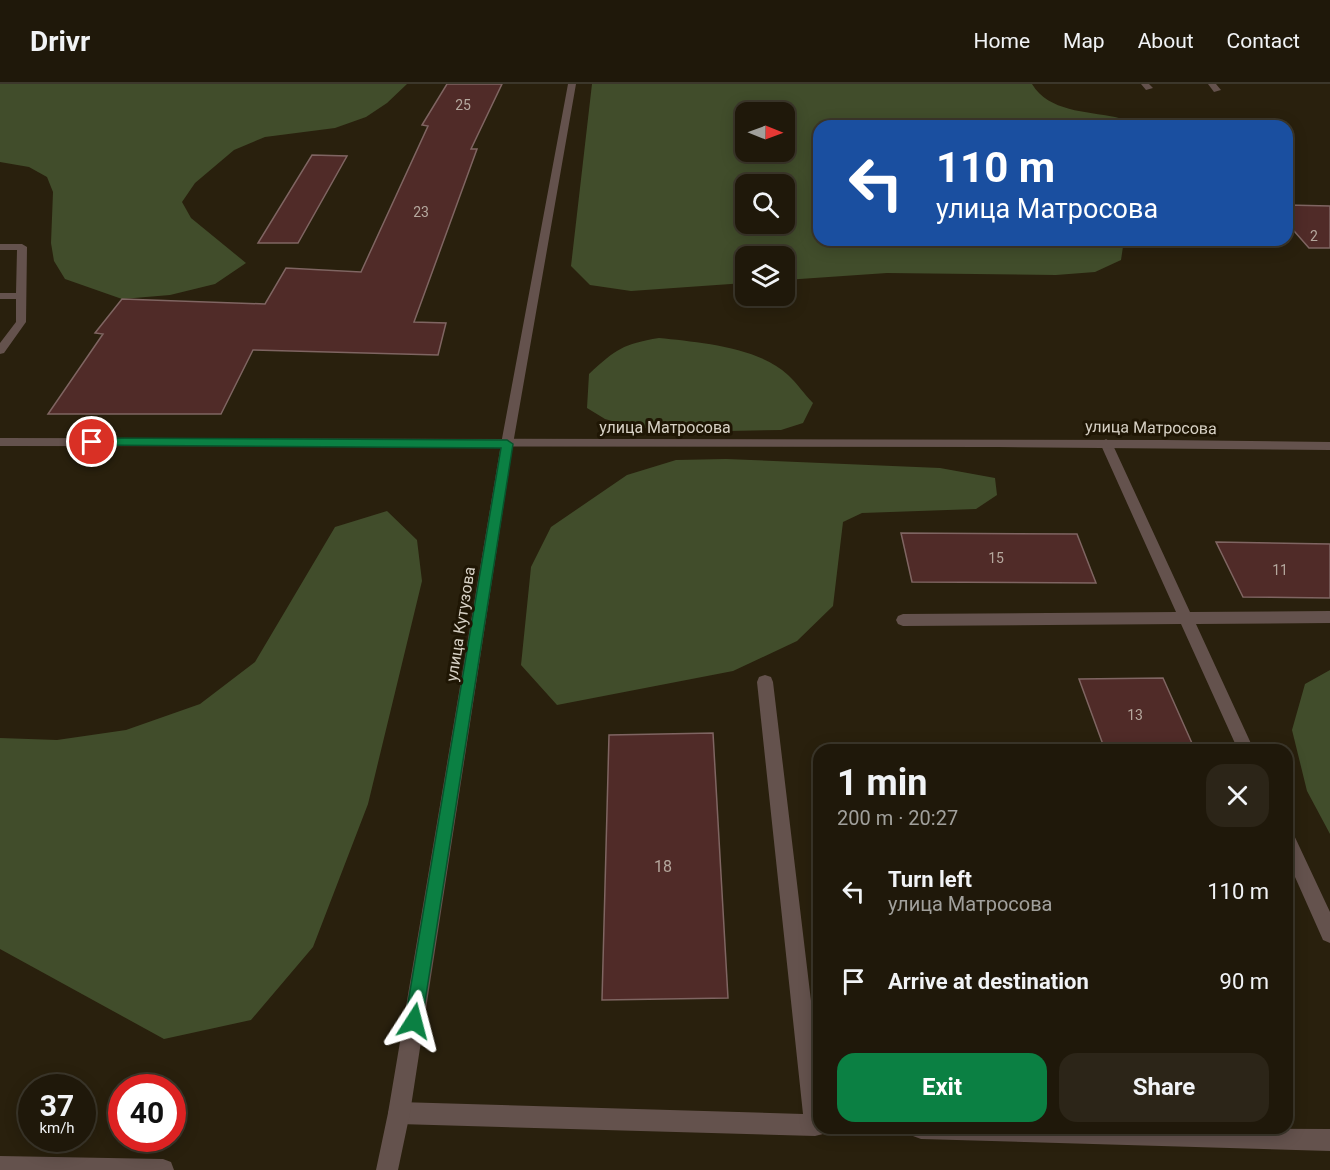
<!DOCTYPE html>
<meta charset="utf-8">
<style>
:root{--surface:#1f180a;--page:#2c2518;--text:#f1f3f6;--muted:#a1a09c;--line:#3c372b;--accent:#0b8043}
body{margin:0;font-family:Roboto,sans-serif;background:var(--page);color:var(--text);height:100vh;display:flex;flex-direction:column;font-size:22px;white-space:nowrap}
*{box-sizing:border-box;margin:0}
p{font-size:20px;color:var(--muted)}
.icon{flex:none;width:33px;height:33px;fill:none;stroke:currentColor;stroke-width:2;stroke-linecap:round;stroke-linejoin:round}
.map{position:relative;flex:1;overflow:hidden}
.sheet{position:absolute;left:813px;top:660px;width:480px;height:390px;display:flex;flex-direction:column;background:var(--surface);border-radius:18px;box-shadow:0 3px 15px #0003,0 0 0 2px var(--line)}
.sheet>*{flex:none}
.banner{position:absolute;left:813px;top:36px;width:480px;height:126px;border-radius:18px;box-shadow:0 3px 15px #0003,0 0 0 2px var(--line);background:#1a4fa0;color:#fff;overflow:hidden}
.needle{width:39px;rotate:91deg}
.fabs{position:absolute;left:735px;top:18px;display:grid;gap:12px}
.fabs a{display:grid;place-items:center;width:60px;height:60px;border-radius:12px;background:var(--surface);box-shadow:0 3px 15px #0003,0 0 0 2px var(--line);font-size:30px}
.speed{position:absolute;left:18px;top:990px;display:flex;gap:12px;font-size:30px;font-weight:700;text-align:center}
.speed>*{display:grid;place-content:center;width:78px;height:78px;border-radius:50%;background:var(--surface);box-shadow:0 3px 15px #0003,0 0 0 2px var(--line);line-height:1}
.speed small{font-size:15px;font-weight:400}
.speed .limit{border:9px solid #d22;background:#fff;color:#111}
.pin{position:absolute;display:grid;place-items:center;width:51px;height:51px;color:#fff;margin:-26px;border:3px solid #fff;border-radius:50%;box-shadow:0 2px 6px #0007}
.me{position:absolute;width:66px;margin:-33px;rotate:9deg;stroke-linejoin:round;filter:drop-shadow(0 0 4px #0008)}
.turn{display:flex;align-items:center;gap:21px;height:126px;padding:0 24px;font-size:27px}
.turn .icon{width:78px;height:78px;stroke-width:2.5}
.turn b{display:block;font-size:42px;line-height:51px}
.round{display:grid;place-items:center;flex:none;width:63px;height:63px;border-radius:18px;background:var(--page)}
.head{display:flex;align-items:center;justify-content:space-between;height:102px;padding:0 24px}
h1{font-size:36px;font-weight:700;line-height:45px}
.action{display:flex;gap:12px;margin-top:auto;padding:12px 24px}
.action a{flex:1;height:69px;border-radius:18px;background:var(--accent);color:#fff;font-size:24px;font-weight:700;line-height:69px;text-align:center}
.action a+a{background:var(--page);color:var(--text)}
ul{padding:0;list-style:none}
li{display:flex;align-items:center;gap:18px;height:90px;padding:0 24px}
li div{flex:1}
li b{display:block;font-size:22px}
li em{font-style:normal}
header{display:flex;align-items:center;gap:36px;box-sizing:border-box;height:84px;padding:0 30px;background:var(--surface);border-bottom:2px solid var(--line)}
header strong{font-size:28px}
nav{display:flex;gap:33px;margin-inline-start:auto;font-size:21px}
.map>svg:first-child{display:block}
</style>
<header>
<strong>Drivr</strong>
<nav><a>Home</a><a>Map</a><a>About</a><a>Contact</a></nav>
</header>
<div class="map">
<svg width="1330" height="1086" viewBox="0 0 1330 1086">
<rect width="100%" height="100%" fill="#29200d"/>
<!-- forest -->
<path fill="#414d2b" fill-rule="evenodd" d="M0 0H407L387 19 366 33 335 44 265 53 234 66 195 99 182 118 191 134 246 179 215 200 170 211 122 215 65 195 54 177 51 159 53 108 47 93 29 83 0 78Z
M592 0H1032C1049 28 1086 27 1115 33 1124 35 1133 39 1142 42H819V156H1124L1121 176 1095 188 1056 191 887 189 785 196 784 172H746L745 199 631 207 590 201 571 182ZM746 28H784V68H746ZM746 100H784V140H746Z
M659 254C697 258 759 263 788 291 797 299 804 310 813 319L803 339 781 346 679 348 629 342 605 335 587 324 589 290C616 265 623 260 659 254Z
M726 375 940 384 995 394 997 411 976 425 862 429 843 438 833 522 797 557 733 587 557 621 521 581 531 483 551 443 627 391 676 376Z
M387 427 417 456 422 497 368 720 313 863 251 936 164 955 0 865V654L57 656 126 646 200 620 255 578 335 443Z
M1330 586V750L1307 707 1292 646 1305 600Z"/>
<!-- building -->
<path fill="#502b28" stroke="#7f6562" stroke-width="1.5" d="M447 0H502L471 65H477L414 238 446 239 438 271 253 266 221 330H48L103 250 95 249 122 215 265 220 286 184 361 188 428 42 422 41Z
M312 71 347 72 298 159H258Z
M1287 121 1330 122V164H1309L1287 139Z
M901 449 1077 450 1096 499 912 498Z
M1216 458 1330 460V514L1243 513Z
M1163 594 1195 666H1105L1079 595Z
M713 649 728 914 602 916 609 651Z"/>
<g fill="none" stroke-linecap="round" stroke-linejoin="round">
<!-- service -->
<path fill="#64524d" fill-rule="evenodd" d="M1141 0H1149L1153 4 1146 6Z
M1208 0H1216L1221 6 1214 8Z
M0 160H22L27 163 26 238 4 269 0 270V259L16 238V215H0V209H16L17 166H0Z
M1106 355 1112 359 1190 528 1330 527V539L1196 540 1254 666H1238L1181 540 903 542 898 540 896 536 898 532 903 530 1176 528 1100 359Z
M765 591 771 593 773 598 819 984V1044H829L827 1049 815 1052 399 1040 391 1037 388 1029 391 1021 399 1018 803 1030 757 598 759 593Z
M1287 746 1293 749 1330 828V859L1323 856 1287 775Z
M910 1044 1330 1045V1067L921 1055 913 1052Z
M0 1072 163 1075 171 1078 174 1086H0Z"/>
<!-- minor -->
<path fill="#64524d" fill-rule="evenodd" d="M0 354 1164 356 1330 358V366L998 363 0 362Z"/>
<!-- tertiary -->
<path fill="#64524d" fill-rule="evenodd" d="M568 0H576L513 360 410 1029 398 1086H376L388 1029 501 360Z"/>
</g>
<!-- route -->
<path fill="#0b8043" stroke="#07532c" stroke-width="1.5" d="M92 354 507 356 513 360 421 943 414 946 407 943 405 937 501 364 88 361 87 358Z"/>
<g text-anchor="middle" stroke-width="6" stroke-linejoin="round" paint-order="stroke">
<!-- number labels -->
<g font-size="14" fill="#b5a89e">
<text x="463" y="26">25</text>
<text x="421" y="133">23</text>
<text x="1314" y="157">2</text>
<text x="996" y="479">15</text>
<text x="1280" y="491">11</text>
<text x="1135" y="636">13</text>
</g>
<!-- street labels -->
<g font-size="16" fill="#d7d1c5" stroke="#1f1604">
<text x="665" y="349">улица Матросова</text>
<text transform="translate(1151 343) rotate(1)" y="6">улица Матросова</text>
<text transform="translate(460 540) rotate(-81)" y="6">улица Кутузова</text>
</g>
<!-- near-number labels -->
<g font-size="16" fill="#b5a89e">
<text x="663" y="788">18</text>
</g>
</g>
</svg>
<div class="fabs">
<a><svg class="needle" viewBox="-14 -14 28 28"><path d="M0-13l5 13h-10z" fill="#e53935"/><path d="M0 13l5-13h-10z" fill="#a1a09c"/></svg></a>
<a><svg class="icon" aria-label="search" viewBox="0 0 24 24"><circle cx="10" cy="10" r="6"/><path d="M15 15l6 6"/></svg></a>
<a><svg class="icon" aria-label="layers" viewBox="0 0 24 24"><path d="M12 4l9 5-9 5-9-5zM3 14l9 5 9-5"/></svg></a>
</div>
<div class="speed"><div>37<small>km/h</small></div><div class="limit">40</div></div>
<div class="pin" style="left:92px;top:358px;background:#d93025"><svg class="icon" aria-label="arrive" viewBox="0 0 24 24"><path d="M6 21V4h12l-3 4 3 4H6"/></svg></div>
<svg class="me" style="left:414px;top:937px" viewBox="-20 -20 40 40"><path d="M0-17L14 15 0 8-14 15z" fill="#0b8043" stroke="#fff" stroke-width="4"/></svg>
<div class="banner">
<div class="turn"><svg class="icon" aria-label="left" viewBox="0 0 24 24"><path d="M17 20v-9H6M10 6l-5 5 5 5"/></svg><div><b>110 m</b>улица Матросова</div></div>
</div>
<section class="sheet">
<div class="head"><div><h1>1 min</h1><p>200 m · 20:27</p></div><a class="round"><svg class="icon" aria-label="close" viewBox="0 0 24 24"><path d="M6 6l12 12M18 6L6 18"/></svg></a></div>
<ul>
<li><svg class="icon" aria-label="left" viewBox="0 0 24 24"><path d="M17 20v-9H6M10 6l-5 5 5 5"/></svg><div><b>Turn left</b><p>улица Матросова</p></div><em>110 m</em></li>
<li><svg class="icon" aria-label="arrive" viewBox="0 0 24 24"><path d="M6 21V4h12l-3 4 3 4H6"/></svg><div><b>Arrive at destination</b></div><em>90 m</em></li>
</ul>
<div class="action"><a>Exit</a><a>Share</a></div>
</section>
</div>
